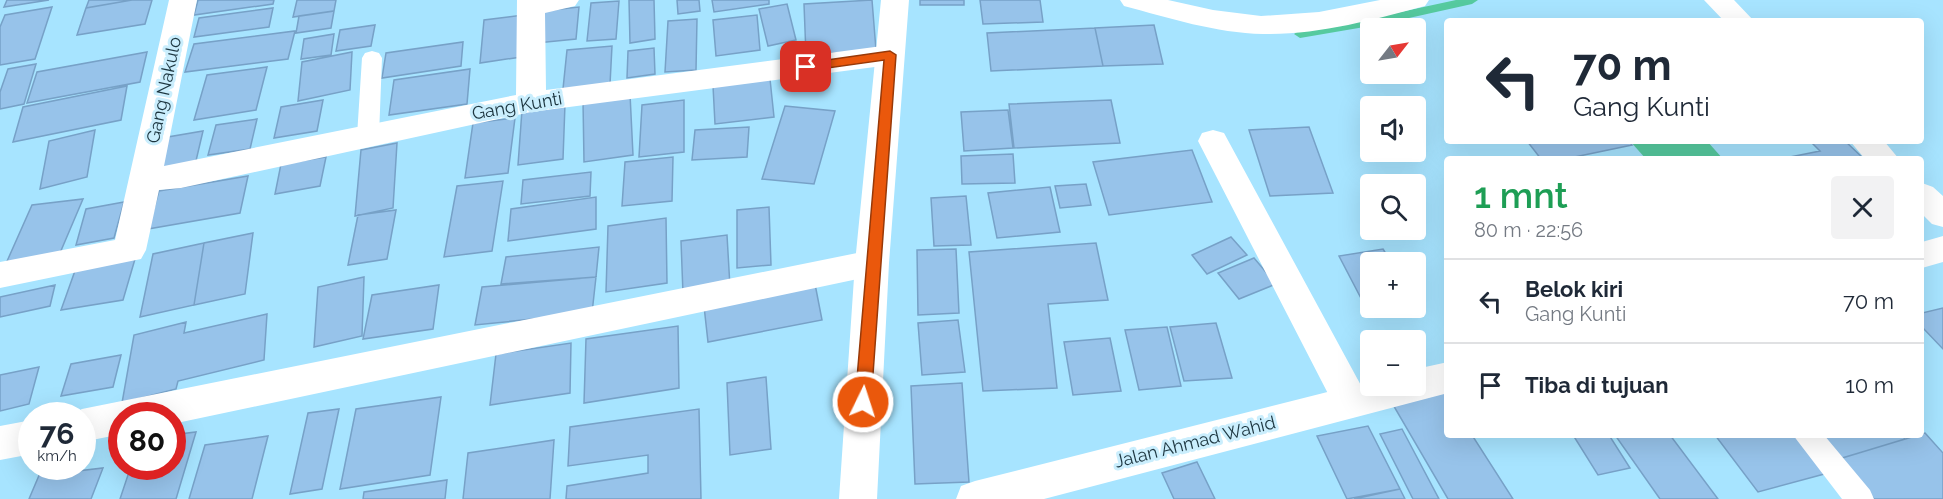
<!DOCTYPE html>
<html lang="id">
<meta charset="utf-8">
<style>
:root{--surface:#fff;--page:#f2f2f3;--text:#1f2937;--muted:#747a83;--line:#e0e1e3}
body{margin:0;font-family:Raleway,sans-serif;background:var(--page);color:var(--text);height:100vh;display:flex;flex-direction:column;font-size:22px;white-space:nowrap}
*{box-sizing:border-box;margin:0}
p{font-size:20px;color:var(--muted)}
.icon{flex:none;width:33px;height:33px;fill:none;stroke:currentColor;stroke-width:2;stroke-linecap:round;stroke-linejoin:round}
.map{position:relative;flex:1;overflow:hidden}
.drawer{position:absolute;left:1444px;top:156px;width:480px;height:282px;display:flex;flex-direction:column;background:var(--surface);border-radius:6px;box-shadow:0 6px 24px #0002}
.drawer>*{flex:none}
.banner{position:absolute;left:1444px;top:18px;width:480px;height:126px;border-radius:6px;box-shadow:0 6px 24px #0002;background:#fff;color:var(--text);overflow:hidden}
.needle{width:39px;rotate:59deg}
.tools{position:absolute;left:1360px;top:18px;display:grid;gap:12px}
.tools a{display:grid;place-items:center;width:66px;height:66px;border-radius:6px;background:var(--surface);box-shadow:0 6px 24px #0002;font-size:30px}
.speed{position:absolute;left:18px;top:402px;display:flex;gap:12px;font-size:30px;font-weight:700;text-align:center}
.speed>*{display:grid;place-content:center;width:78px;height:78px;border-radius:50%;background:var(--surface);box-shadow:0 6px 24px #0002;line-height:1}
.speed small{font-size:15px;font-weight:400}
.speed .limit{border:9px solid #d22;background:#fff;color:#111}
.pin{position:absolute;display:grid;place-items:center;width:51px;height:51px;color:#fff;margin:-26px;border-radius:12px;box-shadow:0 3px 9px #0006}
.me{position:absolute;width:66px;margin:-33px;rotate:4deg;stroke-linejoin:round;filter:drop-shadow(0 0 4px #0008)}
.turn{display:flex;align-items:center;gap:21px;height:126px;padding:0 30px;font-size:27px}
.turn .icon{width:78px;height:78px;stroke-width:2.5}
.turn b{display:block;font-size:42px;line-height:51px}
.round{display:grid;place-items:center;flex:none;width:63px;height:63px;border-radius:6px;background:var(--page)}
.head{display:flex;align-items:center;justify-content:space-between;height:102px;padding:0 30px}
h1{font-size:36px;font-weight:600;line-height:45px;color:#1e9e55}
ul{padding:0;list-style:none}
li{display:flex;align-items:center;gap:18px;height:84px;padding:0 30px;border-top:2px solid var(--line)}
li div{flex:1}
li b{display:block;font-size:22px}
li em{font-style:normal}
.map>svg:first-child{display:block}
</style>
<div class="map">
<svg width="1943" height="499" viewBox="0 0 1943 499">
<rect width="100%" height="100%" fill="#a7e4ff"/>
<!-- water -->
<path fill="#56ca9f" d="M1630 141H1707L1723 159H1646Z"/>
<g fill="none" stroke-linecap="round" stroke-linejoin="round">
<!-- stream -->
<path fill="#56ca9f" fill-rule="evenodd" d="M1456 0H1478L1472 4 1382 24 1300 38 1294 34 1300 30 1382 16Z"/>
</g>
<!-- building -->
<path fill="#97c3ea" stroke="#77a1c7" stroke-width="1.5" d="M7 0H49L4 7Z
M89 0H132L86 8Z
M132 0H152L145 24 77 35 86 8Z
M198 0H274L273 4 194 15Z
M297 0H336L334 11 293 17Z
M629 0H654L655 39 630 43Z
M677 0H699L700 11 678 14Z
M712 0H769V4L714 12Z
M872 0 876 50 806 55 804 4Z
M920 0H964V5H920Z
M980 0H1040L1043 22 983 24Z
M619 1 616 39 587 41 591 3Z
M787 4 796 40 768 46 759 9Z
M52 7 35 59 0 65V27L5 15Z
M579 7 576 39 537 43 542 11Z
M273 8 269 27 194 37 199 18Z
M334 11 331 28 296 33 299 16Z
M523 15 521 57 480 63 484 20Z
M757 15 760 50 716 56 713 20Z
M697 19 696 70 665 72 668 21Z
M375 25 371 46 336 51 340 30Z
M1154 25 1163 64 1103 66 1095 28Z
M1095 28 1103 66 991 71 987 33Z
M295 31 288 59 185 72 194 44Z
M334 34 331 55 301 59 304 39Z
M463 42 461 66 382 78 386 53Z
M612 46 610 84 563 89 567 50Z
M654 48 655 74 627 78 628 51Z
M147 52 140 82 27 103 37 72Z
M352 52 350 90 298 101 302 62Z
M36 64 24 104 0 109V92L8 69Z
M267 67 256 110 194 120 207 75Z
M470 69 467 104 389 115 394 80Z
M770 79 774 117 715 124 713 86Z
M127 86 121 120 13 142 23 107Z
M630 94 633 155 584 162 583 101Z
M323 100 317 131 274 138 281 107Z
M684 100V152L639 157 642 105Z
M1111 100 1120 143 1014 148 1009 104Z
M565 104 563 159 518 165 522 110Z
M785 106 835 111 814 184 762 179Z
M1008 110 1013 148 964 151 961 112Z
M515 118 508 173 465 178 473 123Z
M257 119 250 149 208 155 216 125Z
M749 127 747 157 692 160 695 130Z
M1309 127 1333 193 1270 196 1249 130Z
M95 130 87 177 40 189 49 141Z
M203 131 195 165 152 171 162 138Z
M1527 141H1628L1632 145 1565 159H1541Z
M1810 141H1845L1864 159H1780L1820 151Z
M397 143 393 208 355 216 361 150Z
M1192 150 1212 202 1109 215 1093 162Z
M1013 154 1015 183 962 184 961 156Z
M326 157 320 186 275 194 281 164Z
M673 157 672 201 622 206 625 162Z
M591 172 590 196 521 204 523 180Z
M248 176 240 213 148 229 159 191Z
M503 181 492 251 444 257 457 186Z
M1086 184 1091 205 1060 208 1055 186Z
M1050 187 1060 232 997 238 988 193Z
M966 196 971 245 934 246 931 198Z
M596 197V229L508 241 511 209Z
M83 199 57 260 4 268 32 205Z
M124 202 114 238 76 245 86 209Z
M769 207 771 265 737 268V210Z
M396 210 387 259 348 265 358 215Z
M666 218 667 283 606 292 608 226Z
M253 233 245 294 194 305 204 243Z
M727 235 730 287 683 294 681 241Z
M1231 237 1247 255 1207 274 1192 255Z
M204 243 194 305 140 317 153 254Z
M1096 243 1108 300 1048 304 1057 388 983 391 969 252Z
M599 247 596 277 501 284 506 257Z
M956 249 959 313 918 315 917 250Z
M1383 249 1391 262H1371V303L1364 304 1339 256Z
M1254 258 1276 284 1239 299 1218 273Z
M135 259 123 300 61 310 76 268Z
M364 277 362 336 314 347 318 287Z
M596 277 592 313 475 325 482 287Z
M815 284 822 320 708 342 704 306Z
M55 285 50 306 0 317V297Z
M439 285 433 329 363 339 372 295Z
M1943 308V349L1922 327V313Z
M267 314 264 360 178 381 176 389 122 403 134 335 186 322 184 333Z
M958 320 965 372 922 375 918 323Z
M1216 323 1232 378 1184 381 1170 327Z
M678 326 679 388 584 403 586 339Z
M1167 327 1181 386 1139 390 1125 330Z
M1110 338 1121 391 1073 395 1064 342Z
M571 343 570 393 490 405 496 354Z
M121 355 113 387 61 396 71 364Z
M39 367 29 404 0 411V375Z
M766 377 771 449 730 455 727 383Z
M962 383 969 482 915 484 911 386Z
M1445 391 1448 395V435H1472L1513 499H1448L1392 403Z
M441 397 430 475 340 489 356 409Z
M339 409 322 489 290 494 308 413Z
M699 409 701 499H566L567 486 648 473V455L568 466 570 427Z
M1368 426 1400 489 1347 499 1317 436Z
M1402 429 1439 499H1413L1380 434Z
M196 432 176 499H120L131 466H172V435Z
M1925 433 1943 453V499H1874L1839 459Z
M1573 435H1609L1630 468 1598 475Z
M1615 435H1670L1718 499H1660Z
M1715 435H1797L1828 473 1758 492Z
M1819 435H1901L1905 439 1839 459Z
M268 436 252 499H189L205 445Z
M554 440 550 499H463L468 453Z
M1197 462 1215 499H1174L1162 473Z
M43 466H79L77 471 103 468 91 499H29Z
M447 480 445 499H363L364 492Z
M1400 489 1405 499H1354Z"/>
<g fill="none" stroke-linecap="round" stroke-linejoin="round">
<!-- service -->
<path fill="#fff" fill-rule="evenodd" d="M372 51 379 53 382 58 379 136 376 142 368 144 360 142 357 136 362 58 365 53Z
M1793 435H1824L1870 490 1874 499H1842Z"/>
<!-- minor -->
<path fill="#fff" fill-rule="evenodd" d="M169 0H197L164 166 516 95 517 0H579L575 6 545 13 546 90 890 45 900 48 904 55 900 62 890 65 531 112 181 188 159 190 146 250 141 259 0 288V262L115 240Z
M1120 0H1168L1213 10 1261 16 1319 12 1380 0H1429L1425 6C1372 20 1318 35 1263 34 1216 33 1169 18 1124 6Z
M1704 0H1734L1754 21H1724Z
M1213 130 1224 133 1364 391 1369 402 1364 413 1351 418 1338 413 1198 141 1202 133Z
M1850 141H1884L1899 159H1865Z
M1922 183 1933 187 1943 196V227L1932 224 1922 214Z
M872 250 884 254 889 263 884 272 872 276 172 424V416H122V434L82 442V416H68L82 409Z
M32 420V454L0 460V426Z"/>
<!-- tertiary -->
<path fill="#fff" fill-rule="evenodd" d="M1943 236V262L1922 268V242Z
M1448 362V393L1044 499H956L961 486 975 481 1371 381V386H1416V369Z"/>
<!-- trunk -->
<path fill="#fff" fill-rule="evenodd" d="M881 0H909L889 263 877 499H839L855 263Z"/>
</g>
<!-- route -->
<path fill="#ea580c" stroke="#983908" stroke-width="1.5" d="M890 51 896 55 871 402 863 409 855 402 884 60 806 71 800 67 806 63Z"/>
<g text-anchor="middle" stroke-width="6" stroke-linejoin="round" paint-order="stroke">
<!-- street labels -->
<g font-size="18" fill="#1d3640" stroke="#caeefd">
<text transform="translate(164 90) rotate(-78)" y="6">Gang Nakulo</text>
<text transform="translate(517 106) rotate(-10)" y="6">Gang Kunti</text>
<text transform="translate(1195 442) rotate(-14)" y="6">Jalan Ahmad Wahid</text>
</g>
</g>
</svg>
<div class="tools">
<a><svg class="needle" viewBox="-14 -14 28 28"><path d="M0-13l5 13h-10z" fill="#e53935"/><path d="M0 13l5-13h-10z" fill="#747a83"/></svg></a>
<a><svg class="icon" aria-label="sound" viewBox="0 0 24 24"><path d="M4 9h4l5-4v14l-5-4H4zM17 9q2 3 0 6"/></svg></a>
<a><svg class="icon" aria-label="search" viewBox="0 0 24 24"><circle cx="10" cy="10" r="6"/><path d="M15 15l6 6"/></svg></a>
<a>+</a>
<a>−</a>
</div>
<div class="speed"><div>76<small>km/h</small></div><div class="limit">80</div></div>
<div class="pin" style="left:806px;top:67px;background:#d93025"><svg class="icon" aria-label="arrive" viewBox="0 0 24 24"><path d="M6 21V4h12l-3 4 3 4H6"/></svg></div>
<svg class="me" style="left:863px;top:402px" viewBox="-20 -20 40 40"><circle r="17" fill="#ea580c" stroke="#fff" stroke-width="3"/><path d="M0-11L8 9 0 5-8 9z" fill="#fff"/></svg>
<div class="banner">
<div class="turn"><svg class="icon" aria-label="left" viewBox="0 0 24 24"><path d="M17 20v-9H6M10 6l-5 5 5 5"/></svg><div><b>70 m</b>Gang Kunti</div></div>
</div>
<section class="drawer">
<div class="head"><div><h1>1 mnt</h1><p>80 m · 22:56</p></div><a class="round"><svg class="icon" aria-label="close" viewBox="0 0 24 24"><path d="M6 6l12 12M18 6L6 18"/></svg></a></div>
<ul>
<li><svg class="icon" aria-label="left" viewBox="0 0 24 24"><path d="M17 20v-9H6M10 6l-5 5 5 5"/></svg><div><b>Belok kiri</b><p>Gang Kunti</p></div><em>70 m</em></li>
<li><svg class="icon" aria-label="arrive" viewBox="0 0 24 24"><path d="M6 21V4h12l-3 4 3 4H6"/></svg><div><b>Tiba di tujuan</b></div><em>10 m</em></li>
</ul>
</section>
</div>
